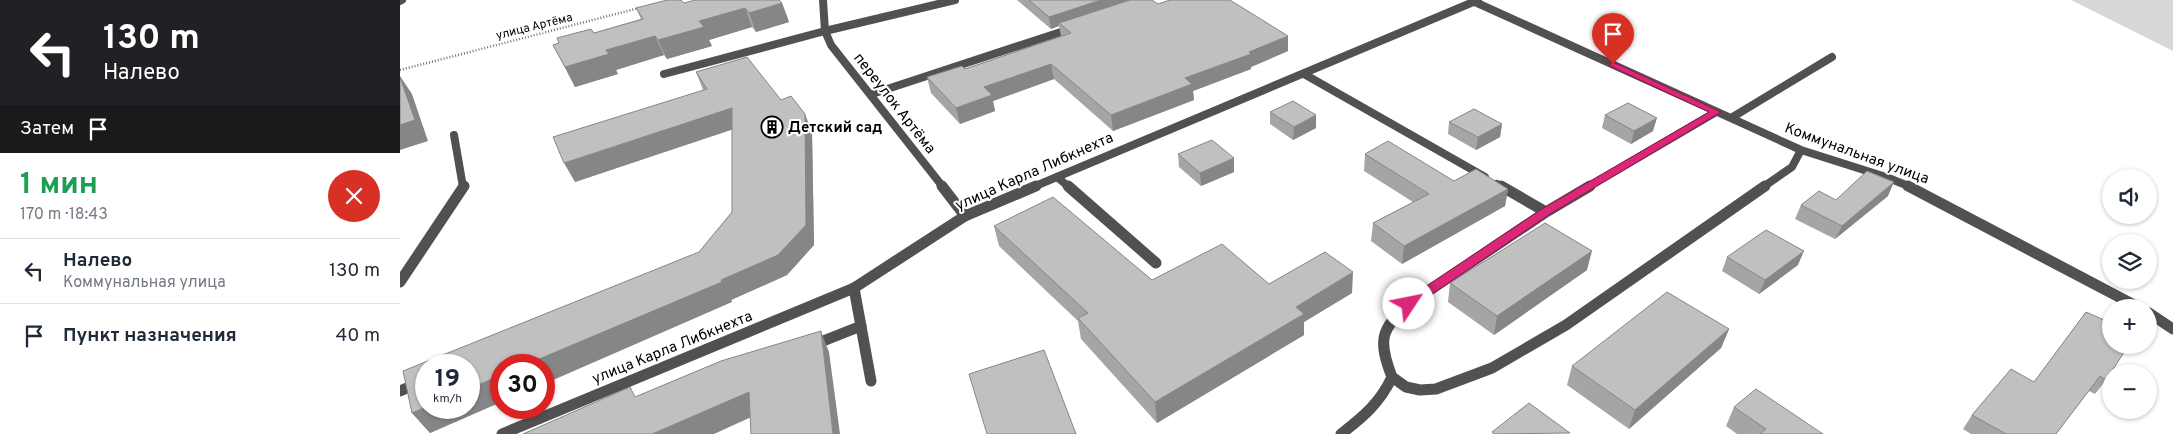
<!DOCTYPE html>
<html lang="ru">
<meta charset="utf-8">
<style>
:root{--surface:#fff;--page:#f2f2f3;--text:#1f2937;--muted:#747a83;--line:#e0e1e3}
body{margin:0;font-family:Overpass,sans-serif;background:var(--page);color:var(--text);height:100vh;display:flex;flex-direction:column;font-size:19px;white-space:nowrap}
*{box-sizing:border-box;margin:0}
p{font-size:16px;color:var(--muted)}
.icon{flex:none;width:28px;height:28px;fill:none;stroke:currentColor;stroke-width:2;stroke-linecap:round;stroke-linejoin:round}
.map{position:relative;flex:1;overflow:hidden}
.details{display:flex;flex-direction:column;background:var(--surface);width:400px}
.details>*{flex:none}
.banner{background:#202124;color:#fff;overflow:hidden}
.buttons{position:absolute;left:1702px;top:169px;display:grid;gap:10px}
.buttons a{display:grid;place-items:center;width:55px;height:55px;border-radius:50%;background:var(--surface);box-shadow:0 1px 4px #0004;font-size:25px}
.speed{position:absolute;left:15px;top:354px;display:flex;gap:10px;font-size:25px;font-weight:700;text-align:center}
.speed>*{display:grid;place-content:center;width:65px;height:65px;border-radius:50%;background:var(--surface);box-shadow:0 1px 4px #0004;line-height:1}
.speed small{font-size:12px;font-weight:400}
.speed .limit{border:8px solid #d22;background:#fff;color:#111}
.pin{position:absolute;display:grid;place-items:center;width:42px;height:42px;color:#fff;margin:-51px -21px;border-radius:50% 50% 50% 0;rotate:-45deg;box-shadow:0 0 5px #0007}
.pin .icon{rotate:45deg}
.me{position:absolute;width:55px;margin:-28px;rotate:56deg;stroke-linejoin:round;filter:drop-shadow(0 0 4px #0008)}
.turn{display:flex;align-items:center;gap:18px;height:105px;padding:0 20px;font-size:22px}
.turn .icon{width:65px;height:65px;stroke-width:2.5}
.turn b{display:block;font-size:35px;line-height:42px}
.then{display:flex;align-items:center;height:48px;padding:0 20px;background:#0003;gap:10px;font-size:19px}
.round{display:grid;place-items:center;flex:none;width:52px;height:52px;border-radius:26px;background:var(--page)}
.overview{display:flex;align-items:center;justify-content:space-between;height:85px;padding:0 20px}
h1{font-size:30px;font-weight:700;line-height:38px;color:#1e9e55}
ul{padding:0;list-style:none}
li{display:flex;align-items:center;gap:15px;height:65px;padding:0 20px;border-top:1px solid var(--line)}
li div{flex:1}
li b{display:block;font-size:19px}
li em{font-style:normal}
main{display:flex;flex:1;min-height:0}
.map>svg:first-child{display:block}
</style>
<main>
<section class="details">
<div class="banner">
<div class="turn"><svg class="icon" aria-label="left" viewBox="0 0 24 24"><path d="M17 20v-9H6M10 6l-5 5 5 5"/></svg><div><b>130 m</b>Налево</div></div>
<div class="then">Затем<svg class="icon" aria-label="arrive" viewBox="0 0 24 24"><path d="M6 21V4h12l-3 4 3 4H6"/></svg></div>
</div>
<div class="overview"><div><h1>1 мин</h1><p>170 m · 18:43</p></div><a class="round" style="background:#d93025;color:#fff"><svg class="icon" aria-label="close" viewBox="0 0 24 24"><path d="M6 6l12 12M18 6L6 18"/></svg></a></div>
<ul>
<li><svg class="icon" aria-label="left" viewBox="0 0 24 24"><path d="M17 20v-9H6M10 6l-5 5 5 5"/></svg><div><b>Налево</b><p>Коммунальная улица</p></div><em>130 m</em></li>
<li><svg class="icon" aria-label="arrive" viewBox="0 0 24 24"><path d="M6 21V4h12l-3 4 3 4H6"/></svg><div><b>Пункт назначения</b></div><em>40 m</em></li>
</ul>
</section>
<div class="map">
<svg width="1773" height="434" viewBox="0 0 1773 434">
<rect width="100%" height="100%" fill="#fff"/>
<!-- green -->
<path fill="#d8d8d8" d="M1671 0H1773V51Z"/>
<g fill="none" stroke-linecap="round" stroke-linejoin="round">
<!-- path -->
<path stroke="#737373" stroke-width="2.5" stroke-dasharray="1 2" stroke-linecap="butt" d="M0 70 239 8"/>
<!-- service-far1 -->
<path stroke="#515151" stroke-width="8" d="M0 1 2 0
M264 74 425 31 555 0
M472 94 673 28
M54 135 63 187
M657 177 669 187"/>
<!-- service -->
<path stroke="#515151" stroke-width="11" d="M668 186 756 263
M0 282 64 186
M413 345 461 326
M0 391 26 380"/>
<!-- minor-far1 -->
<path stroke="#515151" stroke-width="8" d="M1075 2 1401 150 1486 177 1511 187
M904 74 1085 177
M1331 118 1432 57
M1097 184 1103 187
M633 187 1078 0
M1188 187 1316 112
M1363 187 1392 167 1401 150"/>
<!-- minor -->
<path stroke="#515151" stroke-width="11" d="M1101 186 1146 212
M1508 186 1740 308
M565 216 636 186
M454 288 471 381
M1749 313 1773 329
M992 377 1006 387 1020 390 1036 389 1092 368 1166 325 1365 186
M941 434C963 417 980 403 992 377 978 341 980 329 1009 304L1146 212 1190 186"/>
<!-- tertiary-far1 -->
<path stroke="#515151" stroke-width="8" d="M423 0 425 31 431 45 543 187"/>
<!-- tertiary -->
<path stroke="#515151" stroke-width="11" d="M102 434 454 288 565 216 542 186"/>
</g>
<!-- wall -->
<path fill="#a5a5a5" d="M617 0H752L758 4 888 51 851 67V69L793 91 794 100 713 131 654 79 593 101 595 111 560 124 531 93 527 77 565 69 661 36 659 26 651 29Z
M284 3H382L389 22 356 32 352 27 309 40 312 46 267 59 264 55 216 70 218 74 175 87 153 45 241 19 236 8Z
M296 72 381 100 412 132 414 245 387 275 331 300 332 302 101 365V402L30 433 12 413 299 252 332 212V129L175 182 303 90Z
M870 112 916 128 893 140 870 124Z
M1205 115 1253 131 1231 144 1202 128Z
M1049 122 1102 124 1100 137 1076 150 1048 134Z
M778 154 834 172 801 186 779 167Z
M965 154 1054 181 1108 189 1105 206 1002 264 971 241 973 223 1013 202 964 171Z
M1488 196 1435 239 1395 219 1401 205Z
M594 226 752 280 869 284 952 293 904 322V335L757 423 681 339 678 321 599 246Z
M1327 257 1398 265 1359 294 1322 271Z
M1187 270 1094 335 1048 302 1050 283Z
M1686 312 1706 380 1695 394 1689 391 1656 434H1571L1563 429 1572 415 1634 382Z
M1329 329 1321 348 1229 429 1167 385 1172 366Z
M1334 407 1423 434H1337L1326 426Z"/>
<!-- shaded-wall -->
<path fill="#868686" d="M701 0H735L659 23V26L651 29 649 17Z
M382 3 389 22 356 32 349 13Z
M345 8 352 27 309 40 312 46 267 59 258 40 299 21Z
M255 36 264 55 216 70 218 74 175 87 165 67 206 50Z
M888 36V51L851 67V69L793 91 794 100 713 131 711 115 785 78Z
M651 64 654 79 593 101 595 111 560 124 556 108 584 87Z
M0 76 12 94 28 141 0 150Z
M332 108 340 127 175 182 164 163Z
M405 114 412 132 414 245 387 275 331 300 332 302 144 384V365H125L321 280Z
M916 115V128L893 140 894 127Z
M1257 118 1253 131 1231 144 1234 131Z
M1102 124 1100 137 1076 150 1078 137Z
M834 158V172L801 186 800 173Z
M1494 182 1488 196 1435 239 1442 226Z
M1108 189 1105 206 1002 264 1004 246Z
M1192 251 1187 270 1094 335 1097 316Z
M1404 251 1398 265 1359 294 1365 280Z
M953 272 952 293 904 322V335L757 423 755 402 896 307Z
M1329 329 1321 348 1229 429 1235 410Z
M421 331 429 352 440 434H433Z
M101 375V402L30 433 12 413 26 407V408H69V389Z
M349 392 360 413 314 434H252Z"/>
<!-- building -->
<path fill="#c0c0c0" stroke="#868686" d="M267 0H281L284 3 295 0H379L382 3 349 13 345 8 299 21 304 27 258 40 255 36 206 50 209 54 165 67 153 45 159 43 157 38 191 29 194 33 243 19 236 8Z
M629 0H701L649 17Z
M730 0H752L758 4 770 0H830L888 36 849 52 851 54 785 78 792 84 711 115 651 64 584 87 592 95 556 108 527 77 562 66 565 69 671 33 659 23Z
M347 57 381 100 391 96 405 114 406 225 378 255 321 280 322 282 125 365H101V375L69 389V365H26V407L12 413 3 371 299 252 332 212V108L164 163 153 137 307 89 296 72Z
M0 77 15 120 0 125Z
M893 101 916 115 894 127 870 112Z
M1228 103 1257 118 1234 131 1205 115Z
M1074 109 1102 124 1078 137 1049 122Z
M812 140 834 158 800 173 778 154Z
M988 141 1054 181 1076 169 1108 189 1004 246 973 223 1029 194 965 154Z
M1467 171 1494 182 1442 226 1401 205 1419 191 1436 200Z
M653 197 752 280 822 244 869 284 925 252 953 272 896 307 904 314 755 402 678 318 688 313 594 226Z
M1145 223 1192 251 1097 316 1050 283Z
M1366 230 1404 251 1365 280 1327 257Z
M1267 292 1329 329 1235 410 1172 366Z
M1686 312 1711 323V345H1729L1706 380 1700 376 1656 434H1606L1572 415 1611 369 1634 382Z
M421 331 433 434H351L349 392 252 434H123L230 387 235 397 321 361Z
M644 350 676 434H587L569 374Z
M1356 389 1423 434H1360L1366 429 1334 407Z
M1129 403 1170 433 1094 434 1092 432Z"/>
<!-- route -->
<path fill="#db2777" stroke="#8e194d" d="M1213 62 1321 112 1150 214 1013 307H1004L1002 304 1004 301 1142 209 1309 112 1210 66V63Z"/>
<!-- icons -->
<defs>
<g id="building-ring" transform="scale(1.125)"><circle r="9.5" fill="#fff" stroke="#000" stroke-width="1.5"/><path d="M-4-6H4V6H1V3H-1V6H-4ZM-2.5-4.3h1.7v1.8h-1.7ZM.8-4.3h1.7v1.8H.8ZM-2.5-1h1.7V.8h-1.7ZM.8-1h1.7V.8H.8Z" fill="#000"/></g>
</defs>
<g fill-rule="evenodd">
<use href="#building-ring" x="372" y="127"/>
</g>
<g text-anchor="middle" stroke-width="4" stroke-linejoin="round" paint-order="stroke">
<!-- far-street labels -->
<g font-size="12" fill="#000" stroke="#fff">
<text transform="translate(134 26) rotate(-14)" y="4">улица Артёма</text>
</g>
<!-- street labels -->
<g font-size="15" fill="#000" stroke="#fff">
<text transform="translate(495 103) rotate(52)" y="5">переулок Артёма</text>
<text transform="translate(1457 153) rotate(20)" y="5">Коммунальная улица</text>
<text transform="translate(634 171) rotate(-24)" y="5">улица Карла Либкнехта</text>
<text transform="translate(272 347) rotate(-22)" y="5">улица Карла Либкнехта</text>
</g>
<!-- poi labels -->
<g font-size="15" font-weight="bold" fill="#000" stroke="#fff" text-anchor="start">
<text x="388" y="132">Детский сад</text>
</g>
</g>
</svg>
<div class="buttons">
<a><svg class="icon" aria-label="sound" viewBox="0 0 24 24"><path d="M4 9h4l5-4v14l-5-4H4zM17 9q2 3 0 6"/></svg></a>
<a><svg class="icon" aria-label="layers" viewBox="0 0 24 24"><path d="M12 4l9 5-9 5-9-5zM3 14l9 5 9-5"/></svg></a>
<a>+</a>
<a>−</a>
</div>
<div class="speed"><div>19<small>km/h</small></div><div class="limit">30</div></div>
<div class="pin" style="left:1213px;top:64px;background:#d93025"><svg class="icon" aria-label="arrive" viewBox="0 0 24 24"><path d="M6 21V4h12l-3 4 3 4H6"/></svg></div>
<svg class="me" style="left:1009px;top:304px" viewBox="-20 -20 40 40"><circle r="19" fill="#fff"/><path d="M0-13L10 11 0 6-10 11z" fill="#db2777"/></svg>
</div>
</main>
